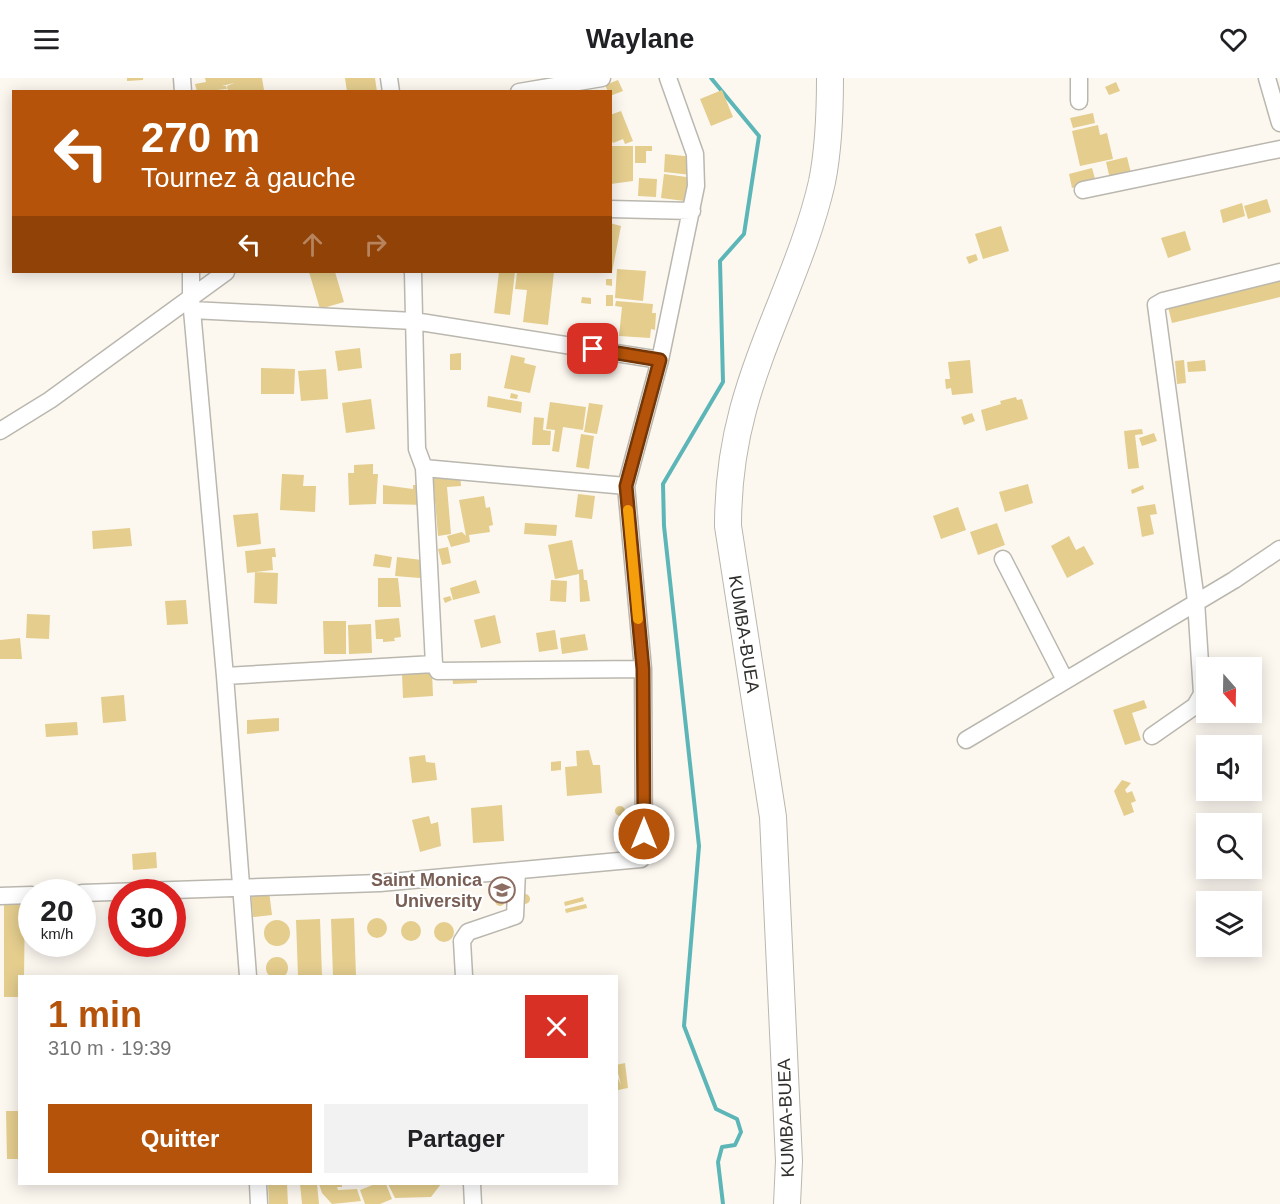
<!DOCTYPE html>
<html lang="fr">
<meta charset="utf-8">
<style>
:root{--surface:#fff;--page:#f2f2f2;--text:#202124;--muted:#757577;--accent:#b45309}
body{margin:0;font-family:Arial,sans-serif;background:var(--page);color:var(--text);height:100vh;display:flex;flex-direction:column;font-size:22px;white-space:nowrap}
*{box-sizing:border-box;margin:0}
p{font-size:20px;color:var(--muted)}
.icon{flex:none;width:33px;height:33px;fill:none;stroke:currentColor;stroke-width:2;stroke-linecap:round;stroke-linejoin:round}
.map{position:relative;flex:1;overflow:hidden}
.drawer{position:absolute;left:18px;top:897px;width:600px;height:210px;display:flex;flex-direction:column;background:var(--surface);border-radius:0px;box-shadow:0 3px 15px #0003}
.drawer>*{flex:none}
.hud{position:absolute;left:12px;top:12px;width:600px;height:183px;border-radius:0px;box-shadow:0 3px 15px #0003;background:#b45309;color:#fff;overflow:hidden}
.needle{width:39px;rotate:160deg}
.fabs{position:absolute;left:1196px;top:579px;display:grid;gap:12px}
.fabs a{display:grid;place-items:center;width:66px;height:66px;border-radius:0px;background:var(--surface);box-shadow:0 3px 15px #0003;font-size:30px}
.speed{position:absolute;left:18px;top:801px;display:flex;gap:12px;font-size:30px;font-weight:700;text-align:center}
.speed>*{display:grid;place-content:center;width:78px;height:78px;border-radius:50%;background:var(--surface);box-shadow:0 3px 15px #0003;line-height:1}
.speed small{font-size:15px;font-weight:400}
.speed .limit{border:9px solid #d22;background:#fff;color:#111}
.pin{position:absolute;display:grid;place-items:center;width:51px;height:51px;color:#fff;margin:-26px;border-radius:12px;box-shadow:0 3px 9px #0006}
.me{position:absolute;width:66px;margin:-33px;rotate:0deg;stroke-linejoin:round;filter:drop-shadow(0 0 4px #0008)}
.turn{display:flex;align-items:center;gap:21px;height:126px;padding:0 30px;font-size:27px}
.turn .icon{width:78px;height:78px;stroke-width:2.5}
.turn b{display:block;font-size:42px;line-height:51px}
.lanes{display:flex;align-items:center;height:57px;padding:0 30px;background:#0003;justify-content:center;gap:30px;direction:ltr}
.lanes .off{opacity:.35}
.round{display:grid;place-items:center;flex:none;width:63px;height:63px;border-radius:0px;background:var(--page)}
.headline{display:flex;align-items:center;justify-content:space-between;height:102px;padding:0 30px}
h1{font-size:36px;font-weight:600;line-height:45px;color:var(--accent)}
.action{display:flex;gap:12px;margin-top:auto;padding:12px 30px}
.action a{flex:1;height:69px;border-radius:0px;background:var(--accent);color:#fff;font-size:24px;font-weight:600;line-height:69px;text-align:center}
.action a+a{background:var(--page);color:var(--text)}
header{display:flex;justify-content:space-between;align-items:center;height:78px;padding:0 30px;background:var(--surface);font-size:27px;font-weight:600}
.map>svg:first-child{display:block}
</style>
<header><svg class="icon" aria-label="menu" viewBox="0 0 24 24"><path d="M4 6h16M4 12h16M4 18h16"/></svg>Waylane<svg class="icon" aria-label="heart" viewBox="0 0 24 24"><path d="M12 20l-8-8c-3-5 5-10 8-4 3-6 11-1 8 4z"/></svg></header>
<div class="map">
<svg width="1280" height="1126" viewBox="0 0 1280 1126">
<rect width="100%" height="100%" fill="#fcf8f0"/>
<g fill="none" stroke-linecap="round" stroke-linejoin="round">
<!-- stream -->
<path stroke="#5cb6b8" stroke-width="4" d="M711 0 759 58 744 156 720 183 723 304 663 406 664 448 699 768 684 948 716 1031 737 1041 741 1054 735 1067 722 1069 718 1084 723 1126"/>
</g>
<!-- building -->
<path fill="#e4cd8d" d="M127 0H143V2L127 3Z
M205 0H262L264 12 228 14 227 8 234 5 222 8H226L227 11 197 14 195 6 206 4Z
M345 0H375L377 14H347Z
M618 2 623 13 610 18 605 7Z
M1116 4 1120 13 1109 17 1105 9Z
M722 12 733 39 711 48 700 21Z
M621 33 633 63 625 66 623 61 613 65 610 59V37Z
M1093 35 1095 45 1073 50 1070 40Z
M1098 47 1100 57 1107 55 1113 81 1080 88 1072 53Z
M610 68H633V103L611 106Z
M635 68H652V73H646V85H635Z
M665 76 693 79 692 97 664 94Z
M1127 79 1131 95 1110 101 1106 84Z
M1092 90 1096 104 1072 110 1069 96Z
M664 96 694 100 692 124 661 120Z
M639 100 657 101 656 119 638 118Z
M1267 121 1271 134 1248 141 1244 128Z
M1242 125 1245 138 1223 145 1220 132Z
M610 145 621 148 612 194H610Z
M1001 148 1009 173 983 181 975 156Z
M1185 153 1191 172 1168 180 1161 160Z
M976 176 978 182 969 186 966 179Z
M617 191 646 193 643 223 615 220Z
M309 194H335L344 224 320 231Z
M499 194H515L510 237 494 235Z
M517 194H554L548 247 523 244 527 212 515 211Z
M1280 197V219L1172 245 1167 225Z
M606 201H612V208L606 207Z
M606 217H613V228H606Z
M582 219 591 220V226L581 225Z
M616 223 653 226 652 235H656L655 252 651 251 650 260 619 258 622 229 615 228Z
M360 270 362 290 338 293 335 273Z
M461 275V292H450V276Z
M511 277 525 280 524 285 536 288 530 315 504 310Z
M970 282 973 315 952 317 951 310 946 311 945 301H950L948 284Z
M1184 282 1186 305 1177 306 1175 283Z
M1205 282 1206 293 1188 294 1187 284Z
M261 290 295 291 294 316H261Z
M326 291 328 321 301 323 298 293Z
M511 315 518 317 517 321 510 320Z
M488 318 522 324 521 335 487 329Z
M1016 319 1017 322 1022 321 1028 341 986 353 981 332 1001 326 1000 323Z
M371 321 375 351 346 355 342 325Z
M550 324 586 329 583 352 563 349 559 374 552 373 555 352 546 351Z
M589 325 603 327 597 356 584 354Z
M972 335 975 343 964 347 961 339Z
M534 339 544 340 543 352 551 353 550 367H532Z
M1142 351 1143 356 1135 357 1139 390 1128 391 1124 353Z
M1154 355 1157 363 1142 368 1139 360Z
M581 356 594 358 589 391 576 389Z
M373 386V396H378L376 426 349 427 348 395H354V387Z
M282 396 304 397 303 408H316L315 434 280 432Z
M460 396 461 408 447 409 451 456 438 458 433 398Z
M1028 406 1033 425 1005 434 999 414Z
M383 407 413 411V407H428L427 427 383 426Z
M1143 407 1144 411 1132 416 1131 412Z
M578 416 595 418 592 441 575 439Z
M484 418 486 430 490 429 493 447 489 448 490 454 469 457 470 464 451 469 447 458 462 454 466 458 459 422Z
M1155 426 1157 436 1150 437 1154 456 1142 459 1137 429Z
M958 429 966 452 941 461 933 438Z
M258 435 261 466 237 469 233 437Z
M525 445 557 447 556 458 524 456Z
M997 445 1005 467 978 477 970 454Z
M130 450 132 468 93 471 92 453Z
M1069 458 1076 472 1084 468 1094 486 1067 500 1051 468Z
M572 462 578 492 583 491 584 502H587L590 523 580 524 579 496 555 501 548 467Z
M448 469 451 485 442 487 438 471Z
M275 470 276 479H272L273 492 247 495 245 473Z
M375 476 392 479 390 490 373 488Z
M397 479 422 482 427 495 421 494 420 500 395 498Z
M255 494 278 495 277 526 254 525Z
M378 500H398L401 529H378Z
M476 502 480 515 453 522 450 510Z
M551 502 567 503 566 524 550 523Z
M450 518 452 522 445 525 443 520Z
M186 522 188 546 167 547 165 523Z
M27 536 50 537 49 561 26 560Z
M495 537 501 565 481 570 474 542Z
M399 540 401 559 394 560 395 563 383 564V561H376L375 542Z
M323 543H346V576H324Z
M371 546 372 575 349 576 348 547Z
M555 552 558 571 539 574 536 555Z
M585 556 588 572 562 576 560 560Z
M20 560 22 581H0V562Z
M432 594 433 618 403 620 402 596Z
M477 595V605L453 606 452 597Z
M124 617 126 643 103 645 101 619Z
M1144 622 1147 630 1132 635 1141 662 1125 667 1113 632Z
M279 640V653L247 656V642Z
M77 644 78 657 46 659 45 646Z
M589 672 593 687H600L602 715 567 718 565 689 577 688 576 673Z
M425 677 426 684 435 685 437 702 412 705 409 679Z
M561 683V692L551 693V684Z
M1122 702 1131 705 1125 712 1127 715 1132 713 1136 723 1131 725 1134 734 1124 738 1114 713Z
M502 727 504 763 473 765 471 730Z
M615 733a5 5 0 1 1 10 0a5 5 0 1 1-10 0Z
M429 738 431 746 438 744 441 768 420 774 412 742Z
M156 774 157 790 133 792 132 776Z
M269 813 272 837 253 839 251 815Z
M520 821a5 5 0 1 1 10 0a5 5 0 1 1-10 0Z
M495 823a5 5 0 1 1 10 0a5 5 0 1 1-10 0Z
M583 819 584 823 565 828 564 824Z
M4 825H25L24 898H20V919H4Z
M586 826 587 830 566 835 565 831Z
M354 840 356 898H333L331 841Z
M367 850a10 10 0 1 1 20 0a10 10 0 1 1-20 0Z
M320 841 322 898H298L296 842Z
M264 855a13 13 0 1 1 26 0a13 13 0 1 1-26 0Z
M401 853a10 10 0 1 1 20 0a10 10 0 1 1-20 0Z
M434 854a10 10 0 1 1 20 0a10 10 0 1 1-20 0Z
M266 890a11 11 0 1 1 22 0a11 11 0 1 1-22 0Z
M625 985 628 1010 618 1012 616 996 621 1007 616 987Z
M6 1033H20V1081H7Z
M268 1106H287L288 1126H269Z
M300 1106H317L319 1126H302Z
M319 1106H342V1109H337L338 1112 357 1111 361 1123 332 1126 322 1115Z
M375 1106H386L392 1121 380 1126H365L360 1112Z
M388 1106H441L431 1119 395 1120Z"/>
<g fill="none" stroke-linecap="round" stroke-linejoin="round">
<!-- minor casing -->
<g stroke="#bab7af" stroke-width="19">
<path id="minor" d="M182 0 183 14
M389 0 391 14
M1079 0V23
M1267 0 1280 45
M519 14 602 0
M1083 112 1280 71
M610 131 692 133
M191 194V221L225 598 248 898
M413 194 417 371 424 390 434 586 438 593 643 591
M192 232 414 243 660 282
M0 353 50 322 226 194
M424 390 626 408
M1003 481 1065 602
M225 598 434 586
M1152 658 1195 628 1202 616 1196 523 1156 227 1163 223 1280 194
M966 662 1234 502 1280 471
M82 815 380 805 641 781 644 777 643 591 626 408 660 282 696 108 695 76 668 0
M0 818 32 817
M464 898 462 863 468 854 515 838 517 793
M258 1106 259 1126
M472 1106 473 1126"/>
</g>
<!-- highway casing -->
<g stroke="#bab7af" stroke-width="28">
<path id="highway" d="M787 1126 789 1083 773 739 728 448C728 410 733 369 743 332 764 254 804 183 822 104 829 69 830 35 830 0"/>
</g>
<!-- minor -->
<use href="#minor" stroke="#fff" stroke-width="16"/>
<!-- highway -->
<use href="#highway" stroke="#fff" stroke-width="26"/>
</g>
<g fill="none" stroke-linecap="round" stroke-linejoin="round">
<!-- route casing -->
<g stroke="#753606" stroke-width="15">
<path id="route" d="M593 271 660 282 626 408 643 591 644 756"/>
</g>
<!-- route -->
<use href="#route" stroke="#b45309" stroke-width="10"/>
<!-- slow -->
<path stroke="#f59e0b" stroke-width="10" d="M628 432 638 541"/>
</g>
<!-- icons -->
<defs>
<g id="school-ring" transform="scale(1.35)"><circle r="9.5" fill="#fff" stroke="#8d6e63" stroke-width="1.5"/><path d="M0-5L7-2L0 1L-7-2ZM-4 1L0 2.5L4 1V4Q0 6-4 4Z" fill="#8d6e63"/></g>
</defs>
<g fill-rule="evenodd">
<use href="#school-ring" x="502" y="812"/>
</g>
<g text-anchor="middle" stroke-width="4.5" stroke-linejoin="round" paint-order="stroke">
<!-- street labels -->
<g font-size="18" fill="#2f2e2b" stroke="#fff">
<text transform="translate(744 556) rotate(81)" y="6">KUMBA-BUEA</text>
<text transform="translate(786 1040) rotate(-92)" y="6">KUMBA-BUEA</text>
</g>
<!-- education labels -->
<g font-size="18" font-weight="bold" fill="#785e54" stroke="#fff" text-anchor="end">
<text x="482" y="808">Saint Monica<tspan x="482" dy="21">University</tspan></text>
</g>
</g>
</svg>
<div class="fabs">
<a><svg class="needle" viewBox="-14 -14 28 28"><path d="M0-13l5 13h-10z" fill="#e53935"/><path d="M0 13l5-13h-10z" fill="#757577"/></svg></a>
<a><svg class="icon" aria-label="sound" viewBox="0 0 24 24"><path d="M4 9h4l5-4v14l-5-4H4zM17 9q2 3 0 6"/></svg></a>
<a><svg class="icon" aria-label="search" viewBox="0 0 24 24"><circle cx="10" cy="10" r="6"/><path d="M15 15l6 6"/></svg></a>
<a><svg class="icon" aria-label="layers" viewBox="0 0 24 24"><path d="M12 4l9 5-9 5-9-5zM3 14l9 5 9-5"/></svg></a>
</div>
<div class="speed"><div>20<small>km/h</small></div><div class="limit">30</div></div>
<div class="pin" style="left:593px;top:271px;background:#d93025"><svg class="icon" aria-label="arrive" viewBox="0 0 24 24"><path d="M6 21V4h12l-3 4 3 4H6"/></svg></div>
<svg class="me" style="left:644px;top:756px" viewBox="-20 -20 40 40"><circle r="17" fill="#b45309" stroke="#fff" stroke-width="3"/><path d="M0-11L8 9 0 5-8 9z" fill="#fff"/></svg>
<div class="hud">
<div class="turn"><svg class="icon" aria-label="left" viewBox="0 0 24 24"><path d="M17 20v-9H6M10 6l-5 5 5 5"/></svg><div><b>270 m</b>Tournez à gauche</div></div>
<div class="lanes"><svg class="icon" aria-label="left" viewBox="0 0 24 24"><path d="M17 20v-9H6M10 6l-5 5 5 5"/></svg><svg class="icon off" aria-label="ahead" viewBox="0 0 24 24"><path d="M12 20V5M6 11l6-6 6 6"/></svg><svg class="icon off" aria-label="right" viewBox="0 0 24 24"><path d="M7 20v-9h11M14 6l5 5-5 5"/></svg></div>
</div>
<section class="drawer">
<div class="headline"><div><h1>1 min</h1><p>310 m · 19:39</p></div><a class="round" style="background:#d93025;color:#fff"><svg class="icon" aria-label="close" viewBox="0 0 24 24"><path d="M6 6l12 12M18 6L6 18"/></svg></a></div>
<div class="action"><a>Quitter</a><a>Partager</a></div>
</section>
</div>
